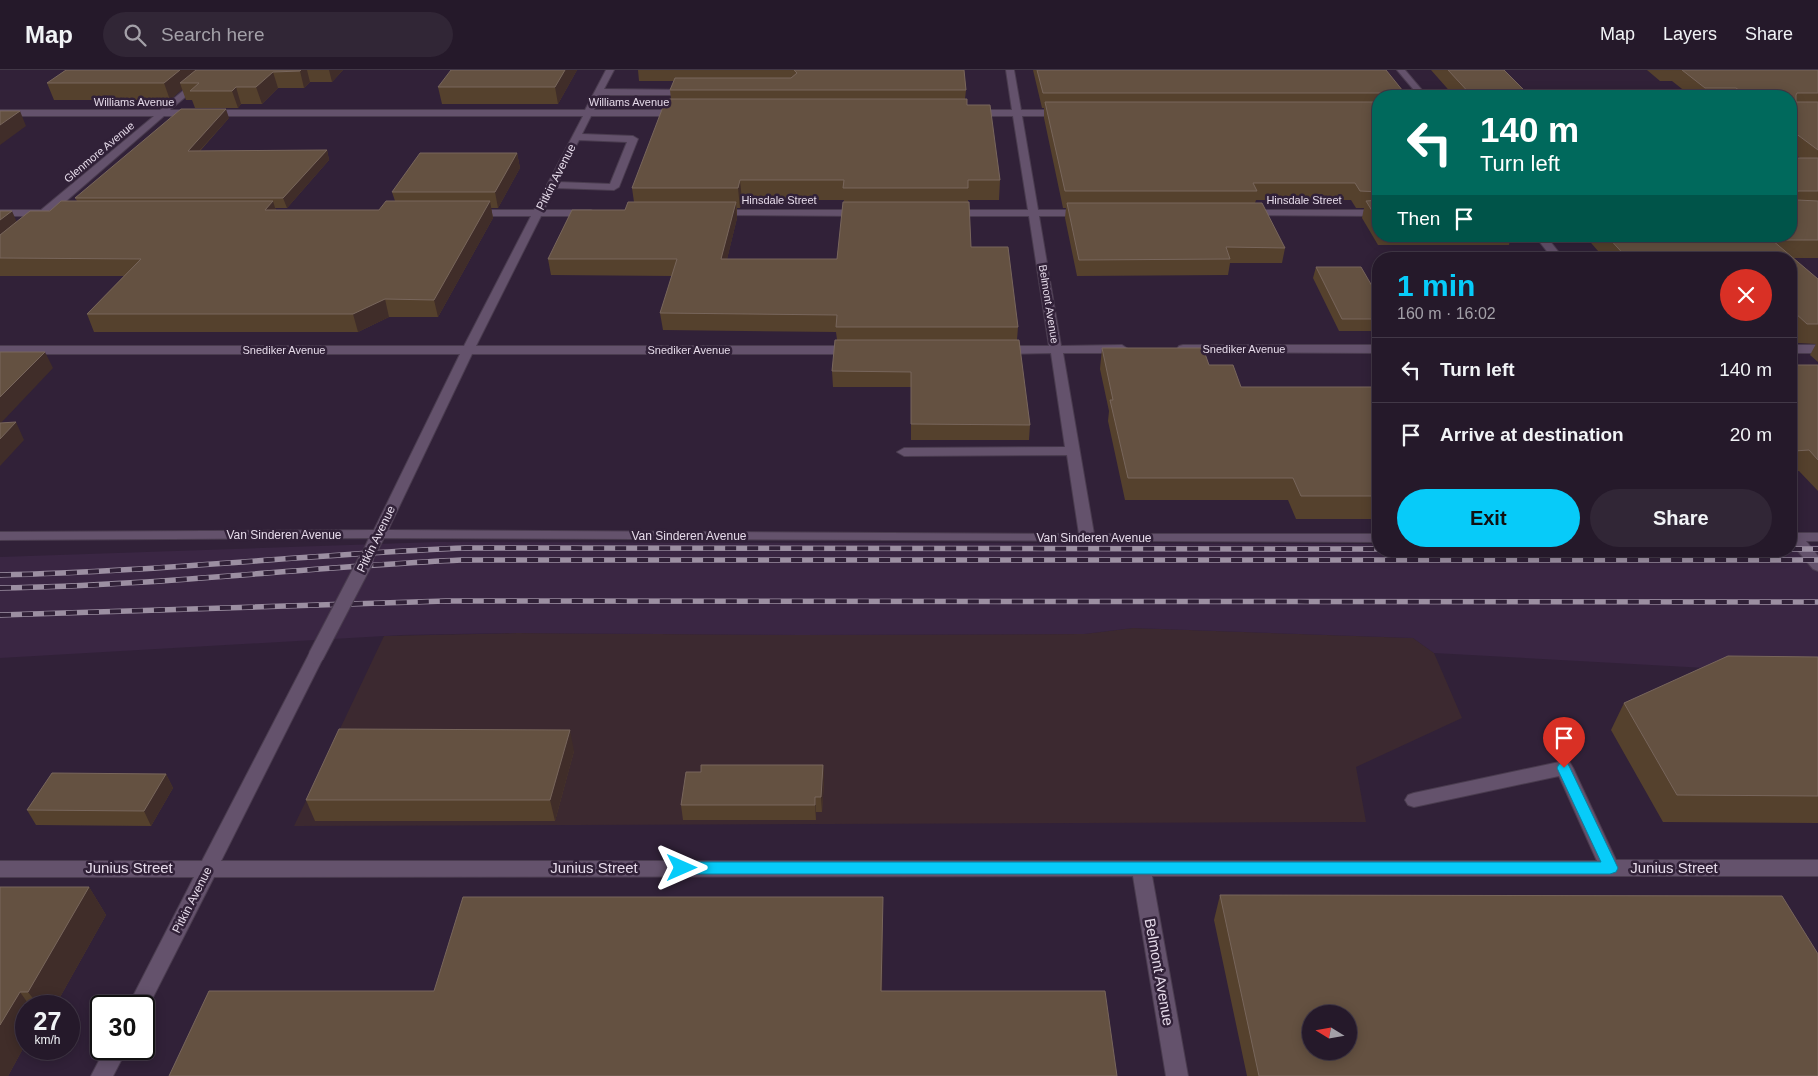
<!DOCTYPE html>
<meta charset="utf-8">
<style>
:root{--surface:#25192a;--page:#312636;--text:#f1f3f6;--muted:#a3a0a8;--line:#423847;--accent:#07cbf9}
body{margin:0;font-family:Helvetica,sans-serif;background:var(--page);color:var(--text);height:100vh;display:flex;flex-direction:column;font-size:19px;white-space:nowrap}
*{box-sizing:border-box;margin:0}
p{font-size:16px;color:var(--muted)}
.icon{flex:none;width:28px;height:28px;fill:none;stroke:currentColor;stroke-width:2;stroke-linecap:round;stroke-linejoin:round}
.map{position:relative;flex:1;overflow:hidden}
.details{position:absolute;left:1372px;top:182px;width:425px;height:305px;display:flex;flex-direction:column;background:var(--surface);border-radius:20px;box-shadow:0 2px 12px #0003,0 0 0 1px var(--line)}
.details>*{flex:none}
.hud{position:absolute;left:1372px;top:20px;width:425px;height:152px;border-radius:20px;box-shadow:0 2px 12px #0003,0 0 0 1px var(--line);background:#00695c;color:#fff;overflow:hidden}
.needle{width:32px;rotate:281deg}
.buttons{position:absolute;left:1302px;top:935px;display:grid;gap:10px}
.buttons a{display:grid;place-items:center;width:55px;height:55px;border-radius:50%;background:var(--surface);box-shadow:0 2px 12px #0003,0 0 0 1px var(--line);font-size:25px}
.speed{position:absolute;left:15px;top:925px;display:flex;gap:10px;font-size:25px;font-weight:700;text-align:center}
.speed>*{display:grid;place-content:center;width:65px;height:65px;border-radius:50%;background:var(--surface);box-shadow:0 2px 12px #0003,0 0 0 1px var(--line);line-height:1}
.speed small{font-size:12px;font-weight:400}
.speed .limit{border:2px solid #111;border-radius:8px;background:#fff;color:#111}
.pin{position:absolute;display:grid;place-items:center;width:42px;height:42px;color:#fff;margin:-51px -21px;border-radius:50% 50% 50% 0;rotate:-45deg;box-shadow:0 0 5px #0007}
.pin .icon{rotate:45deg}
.me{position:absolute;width:55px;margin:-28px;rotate:90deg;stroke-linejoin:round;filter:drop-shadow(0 0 4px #0008)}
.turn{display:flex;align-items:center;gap:18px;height:105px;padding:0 25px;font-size:22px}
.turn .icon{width:65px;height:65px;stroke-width:2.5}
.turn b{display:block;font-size:35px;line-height:42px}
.then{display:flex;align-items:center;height:48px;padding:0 25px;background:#0003;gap:10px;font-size:19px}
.round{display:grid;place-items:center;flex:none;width:52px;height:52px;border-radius:26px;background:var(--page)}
.headline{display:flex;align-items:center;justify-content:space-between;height:85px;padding:0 25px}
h1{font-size:30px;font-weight:800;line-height:38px;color:var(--accent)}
.button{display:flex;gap:10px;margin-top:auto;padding:10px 25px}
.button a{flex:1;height:58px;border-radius:30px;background:var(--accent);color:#111;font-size:20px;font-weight:800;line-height:58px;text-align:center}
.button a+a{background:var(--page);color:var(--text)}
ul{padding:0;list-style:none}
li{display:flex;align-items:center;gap:15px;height:65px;padding:0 25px;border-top:1px solid var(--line)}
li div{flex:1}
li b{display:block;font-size:19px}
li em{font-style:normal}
header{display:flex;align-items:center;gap:30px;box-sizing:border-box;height:70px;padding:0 25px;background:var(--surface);border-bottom:1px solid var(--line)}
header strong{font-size:24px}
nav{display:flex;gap:28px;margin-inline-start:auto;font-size:18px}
.search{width:350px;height:45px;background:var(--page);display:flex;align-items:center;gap:12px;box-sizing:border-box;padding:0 18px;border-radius:28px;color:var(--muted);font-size:19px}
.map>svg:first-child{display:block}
</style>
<header>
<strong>Map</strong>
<div class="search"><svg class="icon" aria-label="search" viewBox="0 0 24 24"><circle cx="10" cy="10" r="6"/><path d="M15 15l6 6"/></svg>Search here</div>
<nav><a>Map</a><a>Layers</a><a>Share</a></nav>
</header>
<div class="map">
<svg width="1818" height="1006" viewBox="0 0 1818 1006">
<rect width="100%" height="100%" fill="#312138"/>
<!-- industrial -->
<path fill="#3c2930" d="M1133 558 1413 568 1434 583 1462 648 1356 697 1366 752 294 756 384 566 517 563 800 565 1084 564Z"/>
<!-- built -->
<path fill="#3a2643" d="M436 472 1379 474V481H1791V475H1818V603L1724 599 1434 583 1413 568 1133 558 1084 564 800 565 517 563 402 565 0 588V487Z"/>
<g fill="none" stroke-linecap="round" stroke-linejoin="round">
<!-- minor casing -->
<g stroke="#4a3c4f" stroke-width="2">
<path id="minor" d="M208 0H217L170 40H585L606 0H614L604 19 693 20 694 22 690 25H602L594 40H680L684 43 680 46H591L582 64 633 66 638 69 619 117 614 120 555 118 544 140H591L596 143 591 146H541L476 276H855L861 280 855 284H472L388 460 1079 464 1067 385 904 386 897 382 904 378 1065 377 1051 283 1000 284 994 280 1000 276H1049L1029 146H949L944 143 949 140H1028L1013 46H973L969 43 973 40H1012L1006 0H1014L1021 40H1065L1069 43 1065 46H1022L1038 140H1086L1091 143 1086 146H1039L1061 276 1122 275 1128 279 1122 283H1063L1094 464H1379V472L384 468 371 493H361L359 490 369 468 0 470V462L374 460 460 284H0V276H464L531 146H471L466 143 471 140H534L583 46H164L50 145 43 149H35V146H0V140H41L154 46H0V40H160ZM579 70 627 72 610 114 558 112Z
M1397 0H1405L1427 26H1419Z
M716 140H861L866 143 861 146 712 145V141Z
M1246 140H1379V146L1242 145V141Z
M1535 166H1546L1564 189H1553Z
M1183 275H1379V283L1179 282 1177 279 1179 276Z
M1791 275H1818V283H1791Z
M1791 459 1798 463H1818V471H1806L1818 486V501L1813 499 1791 473Z
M316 581 322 582 324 586 221 791H1597L1559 706 1414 737 1408 735 1405 730 1408 725 1414 723 1564 691 1570 693 1573 698 1616 790H1818V806H1152L1188 1006H1166L1133 806 214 807 145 943H144V936H128L194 807H0V791H202L308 586 310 582Z
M105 979H127L113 1006H91Z"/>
</g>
<!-- minor -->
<use href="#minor" fill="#64526c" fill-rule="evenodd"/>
<!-- rail casing -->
<g stroke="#9c8fa2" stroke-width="5.5">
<path id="rail" d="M1791 479H1818
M0 505C155 502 310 484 465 478L1379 479
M0 518C154 516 307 497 461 490H1818
M0 545 446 531 1818 532"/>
</g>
<!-- rail -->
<use href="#rail" stroke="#312138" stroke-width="4" stroke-dasharray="11" stroke-linecap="butt"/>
<!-- minor-bridge casing -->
<g stroke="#4a3c4f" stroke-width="17" stroke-linecap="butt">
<path id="minor-bridge" d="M316 586 366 490"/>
</g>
<!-- minor-bridge -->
<use href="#minor-bridge" stroke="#64526c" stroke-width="15"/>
</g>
<!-- wall -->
<path fill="#55412d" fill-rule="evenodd" d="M66 0H343L332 12H310L304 18H278L262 34H241L238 38H195L192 30H186L182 19 170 30H54L47 13Z
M577 0 558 34H442L438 17Z
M638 0H964L966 20 965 29 967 35 1000 110 999 130H968L971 177 1018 257 1017 270 1030 355 1029 370H911V317H833L832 301 837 270 836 262 663 260 660 243 672 206 551 205 548 189 625 140 634 132 632 118 671 29 670 20 674 11H639ZM742 130H844L837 189H727L737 148V138H740Z
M1033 0H1386L1407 26H1379V166H1511L1509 175H1378L1362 148 1364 138H1356L1351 130H1256L1255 133 1285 178 1282 193H1230L1228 205 1077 206 1065 148 1066 138H1063L1044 48V38H1042Z
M1431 0H1504L1530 26H1454Z
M1647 0H1818V188H1793L1818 209V292L1810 285 1816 274 1798 273 1791 266V189H1605L1585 166H1791L1800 88 1791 81V26H1691L1672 11H1660Z
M229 48 200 81 327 80 329 90 287 138H275L276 140H379L395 131 392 122 517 83 520 98 498 138H491L493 148 438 247H389L358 262H94L87 244 124 206H0V141L17 152 77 131 75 128Z
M1316 197 1379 228V261H1339L1313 208Z
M1102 278 1209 295 1241 317H1379V449H1296L1288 430H1125L1108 351 1109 341 1100 299Z
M1791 295H1818V421L1799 401H1791Z
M1818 587V753L1663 752 1611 660 1624 633Z
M574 681 555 751H315L306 730Z
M823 695 824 710 822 742H816V750H683L681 735 701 702Z
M166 704 173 718 151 756 36 755 27 740Z
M0 817H89L106 845 55 936H26V973L8 1006H0Z
M1220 825 1818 1006H1247L1214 850Z"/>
<!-- shaded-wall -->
<path fill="#402d29" d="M180 0H205L180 13 182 19 170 30 164 13Z
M301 0H307L310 12 304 18 300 1Z
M329 0H343L332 12Z
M565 0H577L558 34 555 17Z
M273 2 278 18 262 34 256 17Z
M236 17 241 34 238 38 232 21Z
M226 39 229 48 191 90 188 81Z
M20 41 26 56 0 75V55Z
M327 80 329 90 287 138 283 128Z
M517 83 520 98 498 138 495 122Z
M740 110 742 130 740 138 738 118Z
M273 131 278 148 265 140Z
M490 131 493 148 438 247 434 230Z
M736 132 737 148 723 206 721 189Z
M12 141 19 157 0 174V150Z
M385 229 389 247 358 262 353 244Z
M45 282 53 298 0 354V327Z
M16 352 24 370 0 396V369Z
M570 660 574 681 555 751 550 730Z
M823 695 824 710 822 742 821 727Z
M166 704 173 718 151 756 144 741Z
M815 727 816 742V750L815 735Z
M89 817 106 845 55 936H39L28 922Z
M883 827V850L882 943 881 921Z
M20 922 30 936H26V973L8 1006H0V955Z"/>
<!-- building -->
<path fill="#645141" stroke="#78665c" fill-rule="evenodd" d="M66 0H180L164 13H47Z
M196 0H301L300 1 273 2 256 17H236L232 21H190L199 13H180Z
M451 0H565L555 17H438Z
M794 0H964L966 20H670L675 8H791L797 3Z
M1037 0H1386L1407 26H1384V25L1382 23H1043Z
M1448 0H1504L1530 26H1472Z
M1682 0H1818V23H1797L1796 25V32H1818V80L1791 60V26H1747L1736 18H1705Z
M666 29H967V35H990L1000 110H968V118H843L844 110H740L738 118H632Z
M1045 32H1379V122L1360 121 1355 113H1253L1257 121H1065Z
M181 39H226L188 81 327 80 283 128H75Z
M0 41H20L0 55Z
M420 83H517L495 122H392Z
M1791 88H1818V121H1798L1797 123V130L1818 131V170H1772L1818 209V254H1807L1794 242H1791V189H1628L1607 166H1791Z
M1379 130V152L1366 131Z
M61 131H273L265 140H379L386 131H490L434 230 385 229 353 244H87L141 189 0 188V165L30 141H50Z
M628 132H736L721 189H837L843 132H969L971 177H1008L1018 257H836L837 245 660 243 677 189H548L572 140H625Z
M1067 133H1262L1285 178 1226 177 1230 189 1079 190Z
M0 141H12L0 150Z
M1316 197H1361L1379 228V249H1342Z
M835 270H1019L1030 355 911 354V302L832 301Z
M1102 278H1203L1209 295H1233L1241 317H1379V426H1301L1293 408H1128L1110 330H1113Z
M0 282H45L0 327Z
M1791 295H1818V390L1809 380 1794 381 1791 378Z
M16 352 0 369V353Z
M1728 586 1818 587V726L1677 725 1624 633Z
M339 659 570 660 550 730H306Z
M701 695H823L821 727H815V735H681L686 702H701Z
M52 703 166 704 144 741 27 740Z
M0 817H89L28 922H20L0 955Z
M1220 825 1782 826 1818 884V1006H1259ZM1311 944H1349V981H1311Z
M463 827H883L881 921H1105L1117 1006H169L209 921H434Z"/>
<!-- route -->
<path fill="#07cbf9" stroke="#0584a2" d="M1564 693 1568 694 1570 698 1618 798 1616 802 1610 804H682L677 802 675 798 677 794 682 792H1601L1557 698 1559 694Z"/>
<g text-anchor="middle" stroke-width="5" stroke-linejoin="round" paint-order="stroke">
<!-- far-street labels -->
<g font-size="11" fill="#e5dae9" stroke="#312138">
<text x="134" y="36">Williams Avenue</text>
<text x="629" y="36">Williams Avenue</text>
<text transform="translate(99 82) rotate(-40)" y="4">Glenmore Avenue</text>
<text x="779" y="134">Hinsdale Street</text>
<text x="1304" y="134">Hinsdale Street</text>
<text transform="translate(1049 234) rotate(81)" y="4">Belmont Avenue</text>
<text x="1244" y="283">Snediker Avenue</text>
<text x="284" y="284">Snediker Avenue</text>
<text x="689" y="284">Snediker Avenue</text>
</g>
<!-- street labels -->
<g font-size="12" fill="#e5dae9" stroke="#312138">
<text transform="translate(556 107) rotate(-63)" y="4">Pitkin Avenue</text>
<text x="284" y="469">Van Sinderen Avenue</text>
<text x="689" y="470">Van Sinderen Avenue</text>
<text x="1094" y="472">Van Sinderen Avenue</text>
<text transform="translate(376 469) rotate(-64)" y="4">Pitkin Avenue</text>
<text transform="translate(192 830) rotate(-63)" y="4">Pitkin Avenue</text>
</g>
<!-- near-street labels -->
<g font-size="15" fill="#e5dae9" stroke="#312138">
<text x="129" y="803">Junius Street</text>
<text x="594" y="803">Junius Street</text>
<text x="1674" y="803">Junius Street</text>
<text transform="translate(1159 902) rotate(80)" y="5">Belmont Avenue</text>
</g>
</g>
</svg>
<div class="buttons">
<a><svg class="needle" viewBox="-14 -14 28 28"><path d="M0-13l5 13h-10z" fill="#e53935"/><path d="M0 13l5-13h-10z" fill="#a3a0a8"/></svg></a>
</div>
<div class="speed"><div>27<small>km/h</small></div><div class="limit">30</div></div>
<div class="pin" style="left:1564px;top:698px;background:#d93025"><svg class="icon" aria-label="arrive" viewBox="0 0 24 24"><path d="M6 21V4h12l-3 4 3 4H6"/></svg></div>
<svg class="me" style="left:682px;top:798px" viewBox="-20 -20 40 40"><path d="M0-17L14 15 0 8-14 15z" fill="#07cbf9" stroke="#fff" stroke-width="4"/></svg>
<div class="hud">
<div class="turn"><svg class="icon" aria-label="left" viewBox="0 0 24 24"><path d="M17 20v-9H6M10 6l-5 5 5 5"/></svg><div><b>140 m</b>Turn left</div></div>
<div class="then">Then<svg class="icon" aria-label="arrive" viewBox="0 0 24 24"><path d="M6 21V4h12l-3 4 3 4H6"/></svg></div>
</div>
<section class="details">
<div class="headline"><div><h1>1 min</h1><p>160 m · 16:02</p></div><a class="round" style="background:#d93025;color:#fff"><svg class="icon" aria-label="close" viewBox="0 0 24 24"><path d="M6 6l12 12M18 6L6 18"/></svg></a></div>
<ul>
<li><svg class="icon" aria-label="left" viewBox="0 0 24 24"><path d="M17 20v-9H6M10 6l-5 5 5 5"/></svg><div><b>Turn left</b></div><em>140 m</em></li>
<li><svg class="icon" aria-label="arrive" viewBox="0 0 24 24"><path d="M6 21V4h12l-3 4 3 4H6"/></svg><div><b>Arrive at destination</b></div><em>20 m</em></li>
</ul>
<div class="button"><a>Exit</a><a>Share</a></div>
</section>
</div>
